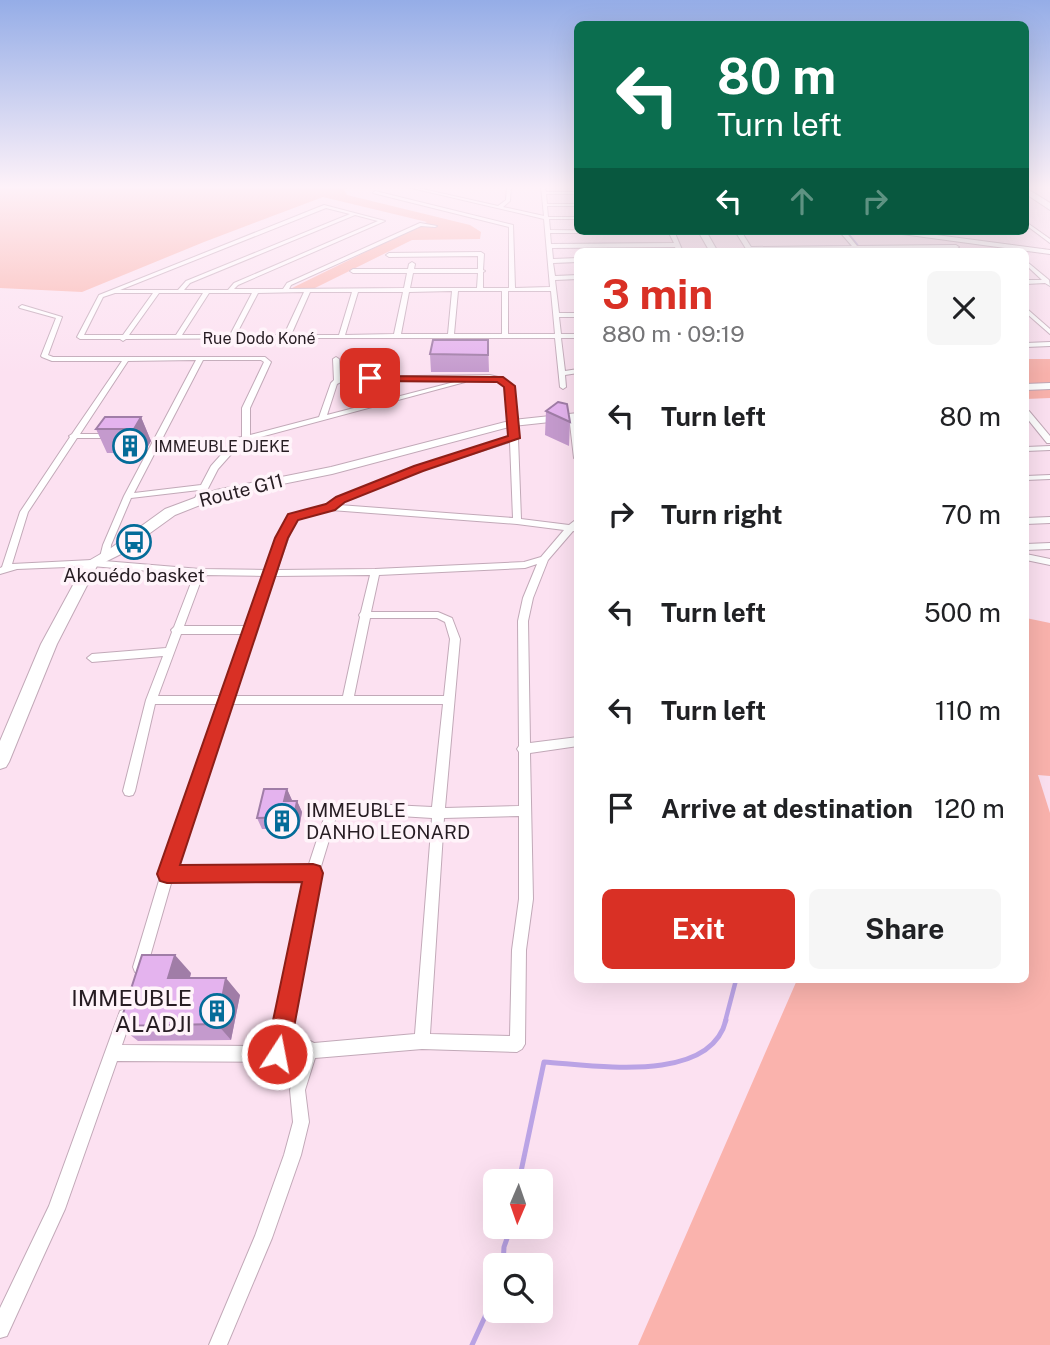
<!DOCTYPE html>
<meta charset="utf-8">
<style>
:root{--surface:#fff;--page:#f6f6f6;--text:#202124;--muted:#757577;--accent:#d93025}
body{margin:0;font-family:"Public Sans",sans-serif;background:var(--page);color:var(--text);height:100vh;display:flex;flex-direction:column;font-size:26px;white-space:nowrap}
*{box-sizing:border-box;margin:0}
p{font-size:23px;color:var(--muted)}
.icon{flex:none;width:38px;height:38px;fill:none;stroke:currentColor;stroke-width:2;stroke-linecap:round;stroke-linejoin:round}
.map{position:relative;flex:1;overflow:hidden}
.panel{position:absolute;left:574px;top:248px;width:455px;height:735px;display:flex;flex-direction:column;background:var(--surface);border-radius:10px;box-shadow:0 7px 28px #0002}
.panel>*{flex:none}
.guide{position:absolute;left:574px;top:21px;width:455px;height:214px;border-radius:10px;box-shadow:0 7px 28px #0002;background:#0b6e4f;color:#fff;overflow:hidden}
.needle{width:46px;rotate:182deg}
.tools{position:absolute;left:483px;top:1169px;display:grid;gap:14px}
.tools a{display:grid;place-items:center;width:70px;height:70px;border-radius:10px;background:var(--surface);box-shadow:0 7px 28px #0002;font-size:35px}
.pin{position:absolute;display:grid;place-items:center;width:60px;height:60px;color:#fff;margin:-30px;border-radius:14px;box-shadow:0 4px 10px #0006}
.me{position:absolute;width:77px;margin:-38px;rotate:11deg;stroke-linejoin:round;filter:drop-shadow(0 0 5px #0008)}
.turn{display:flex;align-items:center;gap:24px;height:147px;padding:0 28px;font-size:32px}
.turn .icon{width:91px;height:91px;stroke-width:2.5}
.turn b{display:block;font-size:49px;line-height:60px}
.lanes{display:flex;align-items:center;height:66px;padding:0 28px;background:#0003;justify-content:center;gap:35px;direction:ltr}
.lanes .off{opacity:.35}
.round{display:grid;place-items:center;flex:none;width:74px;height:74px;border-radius:10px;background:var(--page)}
.headline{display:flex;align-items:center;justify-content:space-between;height:119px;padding:0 28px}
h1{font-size:42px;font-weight:700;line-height:52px;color:var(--accent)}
.primary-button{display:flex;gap:14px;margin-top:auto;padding:14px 28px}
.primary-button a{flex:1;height:80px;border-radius:10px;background:var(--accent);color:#fff;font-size:28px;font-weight:700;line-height:80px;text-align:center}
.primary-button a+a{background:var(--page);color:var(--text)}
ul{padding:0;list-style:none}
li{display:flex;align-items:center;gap:21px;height:98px;padding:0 28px}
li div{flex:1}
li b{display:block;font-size:26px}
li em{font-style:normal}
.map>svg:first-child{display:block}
</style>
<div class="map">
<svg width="1050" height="1345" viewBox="0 0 1050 1345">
<rect width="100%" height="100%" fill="#fce1f1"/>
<!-- green -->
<path fill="#fab3ad" d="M0 186H354L344 190 347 195 470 225 481 232 480 239 412 240 313 289H290L427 222 323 197 204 242 82 292 0 288Z
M1026 359H1050V398L1026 399Z
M1026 618 1050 623V776L1038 775 1050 813V1345H638L797 980H1026Z"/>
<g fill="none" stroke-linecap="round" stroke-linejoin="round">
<!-- stream-far2 -->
<path stroke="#baa3e5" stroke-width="2" d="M846 231 863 252"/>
<!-- stream-far1 -->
<path stroke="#baa3e5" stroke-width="4.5" d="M725 1022 736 980"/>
<!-- stream -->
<path stroke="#baa3e5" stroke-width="5" d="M519 1181 544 1062C594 1065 710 1085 726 1020
M503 1265 504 1247 511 1227
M472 1345 495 1295"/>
<!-- street casing -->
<g stroke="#c2a9b8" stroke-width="2">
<path id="street" d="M403 186H409L498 206 506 200 507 186H511L510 201 503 207 544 216 541 186H545L546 192H578V194H546L547 204H578V206H547L548 217H578V219H549L550 230 643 231 640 233H550L551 244 674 243 668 231H674L683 252H677L675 247 552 248 553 259 578 258V262L553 263 555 276 578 275V279L555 280 559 313H578V317H559L561 334H578V338H561L565 371 578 369V373L565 375 566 387 563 389 560 387 555 338H289L286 340 283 338 126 339 123 341 120 339H80L77 337 99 295 324 205 385 221 238 285 234 289H283L287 283 420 223 437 226 435 227 421 226 291 285 289 289 404 288 407 273H353L350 271 353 269H408L409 264 412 262 415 264 414 269H478V256L389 257 386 255 389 253 481 252 484 254 483 270 485 271 483 272V288H509V227L373 193 375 191 513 225 515 288 550 287 544 219ZM326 208 350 214 186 281 178 290H120ZM355 215 378 221 234 283 228 290H184L190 283ZM413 273H478L477 288H410ZM452 291 448 334H401L409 292ZM458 291H502V334H454ZM508 291H551L555 334H508ZM304 292 284 335H236L258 293ZM310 292H352L339 335H291ZM358 292H403L394 334 345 335ZM115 293H153L123 335H84L103 297ZM159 293H203L176 335H129ZM209 293H252L230 335H182Z
M1026 222 1050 239V243L1026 225Z
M735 231H741L751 247 852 246 839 231H845L857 246 956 245 959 247 956 249 860 250V252H856L854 250 753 251 754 252H748Z
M861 231H906L1050 250V254L902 234 864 233Z
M1026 261 1049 280 1050 286 1045 283 1026 284V280H1042L1026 265Z
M22 305 62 317 48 355 53 357H265L271 362 250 408V435L319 417 331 383 334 380 333 359 336 357 339 359 340 377 490 375 502 378 512 386 518 438 521 519 569 525 578 518V532L573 531 548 560 533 598 528 621 530 743 578 737V746L530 753 533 899 526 950 525 1044 522 1049 517 1052 422 1049 315 1058 305 1090 309 1122 301 1155 272 1238 227 1345H209L255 1236 284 1155 293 1122 290 1090 299 1060 277 1062 117 1061 65 1209 7 1336 0 1338V1308L49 1206 120 1011 125 1009 130 1011 132 1016 122 1045 271 1046 305 879 172 880 147 967 145 972 140 974 135 972 133 967 161 874 220 704H155L135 791 133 795 129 796 125 795 123 791 146 700 163 656 92 662 87 658 92 654 166 648 172 632 171 630 174 627 194 575 92 566 17 569 0 574V568L2 567 20 512 70 437 69 436 72 434 122 361H52L42 357 41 356 56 318 20 308 19 307ZM196 360 124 496 103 545 100 557 102 559 105 560 110 557 111 545 131 498 199 490 194 500 195 502H201L218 469 242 442 465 382 462 380 327 415 337 384 345 380 490 379 498 381 506 387 510 437 416 466 337 498 328 505 289 515 285 521 267 570 200 569 92 560 12 564 28 512 77 438H111L115 436 111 434H80L128 361ZM203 360H261L264 362 242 408V437L236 438 211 466 201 485 134 493ZM510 442 513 518 339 505 343 502 422 470ZM331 510 517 524 564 530 541 557 524 562 375 569 277 570 295 519ZM537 564 523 598 518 621 519 746 517 749 519 752V806L445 808 460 639 452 618 438 612H371L379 575 525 568ZM203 575 265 576 248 626H184ZM370 575 361 612 359 615 360 617 343 696H234L275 576ZM370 618H437L445 622 450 639 444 696H354ZM181 634H245L223 696H158ZM231 704H443L432 807 351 803 327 809 308 867 176 868ZM351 813 432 818 415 1034 314 1043 310 1041 305 1044 286 1046 319 873 336 817ZM519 816V899L512 950 510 1036 430 1034 444 818Z
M1026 308 1050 329V334L1026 313Z
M1050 342V346L1026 347V343Z
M1026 411H1029L1050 436V443H1047L1026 417Z
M569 415 576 417 578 429V460L574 458Z
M1050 446V450L1026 451V447Z
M1050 475V479L1026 480V476Z
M1050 517V523L1026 524V518Z
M1050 543V549L1026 550V544Z
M1026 554 1050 559V565L1026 560Z"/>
</g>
<!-- secondary casing -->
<g stroke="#c2a9b8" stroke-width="2">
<path id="secondary" d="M698 231H706L718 252H710Z
M1050 383V389L1026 390V384Z
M578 413V419L513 426 332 474 223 496 175 515 121 554 97 566 57 644 9 762 6 767 0 769V741L41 644 85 563 111 548 165 509 216 490 331 467 513 420Z"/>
</g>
<!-- highway casing -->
<g stroke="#c2a9b8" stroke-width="2">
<path id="highway" d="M1026 188 1050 203V210L1026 194Z"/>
</g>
<!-- street -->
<use href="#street" fill="#fff" fill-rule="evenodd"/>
<!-- secondary -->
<use href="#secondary" fill="#fff" fill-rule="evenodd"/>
<!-- highway -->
<use href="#highway" fill="#fff" fill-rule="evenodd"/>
</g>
<!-- wall -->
<path fill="#c49acd" d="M488 340 489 372H431L430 354Z
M546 411 570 422 569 446 545 435Z
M141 417 151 441 144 453H107L96 429Z
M287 789 292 801H297L302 812 299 829H262L257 818Z
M191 973 190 978 240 995 231 1040 138 1041 119 1026Z"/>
<!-- shaded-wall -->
<path fill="#a07da7" d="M141 417 151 441 144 453 134 429Z
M287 789 292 800 289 812 284 801Z
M297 801 302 812 299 829 294 817Z
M175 955 191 973 185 995 168 978Z
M226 978 240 995 231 1040 217 1024Z"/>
<!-- building -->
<path fill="#e4b3ee" stroke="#a07da7" stroke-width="2" d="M433 340H488V355L430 354Z
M558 402 567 404 570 422 546 411Z
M105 417H141L134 429H96Z
M264 789H287L284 801H297L294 817 257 818Z
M142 955H175L168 978H226L217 1024 119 1026Z"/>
<!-- sky -->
<linearGradient id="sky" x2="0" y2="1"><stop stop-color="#95ade7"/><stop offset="0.5" stop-color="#fef2f9"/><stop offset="1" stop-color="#fef2f9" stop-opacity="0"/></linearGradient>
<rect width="1050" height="374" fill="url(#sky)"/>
<!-- route -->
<path fill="#d93025" stroke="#8d1f18" stroke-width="2" d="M366 376 503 377 515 386 520 438 423 471 345 502 335 510 298 520 288 538 180 865 313 864 320 866 323 873 289 1054 285 1062 277 1065 269 1062 266 1054 302 882 167 883 160 881 157 874 275 538 288 514 326 504 336 497 414 466 508 436 504 387 497 382 370 381 366 380Z"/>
<!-- icons -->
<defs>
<g id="building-ring" transform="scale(1.75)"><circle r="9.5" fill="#fff4fa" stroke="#046c99" stroke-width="1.5"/><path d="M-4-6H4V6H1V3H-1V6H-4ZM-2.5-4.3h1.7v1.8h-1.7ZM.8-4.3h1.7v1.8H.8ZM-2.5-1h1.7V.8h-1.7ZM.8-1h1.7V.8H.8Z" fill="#046c99"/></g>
<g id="bus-ring" transform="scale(1.75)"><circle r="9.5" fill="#fff4fa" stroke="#046c99" stroke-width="1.5"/><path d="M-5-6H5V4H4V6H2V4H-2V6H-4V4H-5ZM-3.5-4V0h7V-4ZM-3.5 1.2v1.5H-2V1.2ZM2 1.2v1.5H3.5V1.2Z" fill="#046c99"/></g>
</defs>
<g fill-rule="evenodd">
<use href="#building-ring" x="130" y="446"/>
<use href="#bus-ring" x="134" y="542"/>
<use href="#building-ring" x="282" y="821"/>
<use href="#building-ring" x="217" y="1011"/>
</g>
<g text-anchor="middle" stroke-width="7" stroke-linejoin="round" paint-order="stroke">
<!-- far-street labels -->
<g font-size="16" fill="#271d23" stroke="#fff4fa">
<text x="259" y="344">Rue Dodo Koné</text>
</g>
<!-- far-poi labels -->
<g font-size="16" fill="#271d23" stroke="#fff4fa" text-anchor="start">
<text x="154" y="452">IMMEUBLE DJEKE</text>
</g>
<!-- street labels -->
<g font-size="19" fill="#271d23" stroke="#fff4fa">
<text transform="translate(241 490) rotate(-14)" y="7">Route G11</text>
</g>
<!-- poi labels -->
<g font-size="19" fill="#271d23" stroke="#fff4fa">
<text x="134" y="582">Akouédo basket</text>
<text x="306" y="817" text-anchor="start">IMMEUBLE<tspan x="306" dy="22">DANHO LEONARD</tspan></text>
</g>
<!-- near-poi labels -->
<g font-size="23" fill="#271d23" stroke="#fff4fa" text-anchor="end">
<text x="192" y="1006">IMMEUBLE<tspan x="192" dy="26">ALADJI</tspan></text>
</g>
</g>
</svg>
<div class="tools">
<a><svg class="needle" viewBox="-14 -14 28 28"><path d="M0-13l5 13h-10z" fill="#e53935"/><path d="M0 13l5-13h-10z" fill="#757577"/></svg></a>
<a><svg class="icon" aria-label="search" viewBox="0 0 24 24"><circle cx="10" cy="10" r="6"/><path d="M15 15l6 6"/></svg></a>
</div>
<div class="pin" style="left:370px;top:378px;background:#d93025"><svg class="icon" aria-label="arrive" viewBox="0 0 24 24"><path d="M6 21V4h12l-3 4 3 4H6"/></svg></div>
<svg class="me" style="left:277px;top:1054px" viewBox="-20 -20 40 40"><circle r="17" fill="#d93025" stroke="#fff" stroke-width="3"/><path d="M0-11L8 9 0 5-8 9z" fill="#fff"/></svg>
<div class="guide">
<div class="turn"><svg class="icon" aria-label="left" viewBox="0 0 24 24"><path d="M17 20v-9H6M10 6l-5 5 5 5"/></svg><div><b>80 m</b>Turn left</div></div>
<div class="lanes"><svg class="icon" aria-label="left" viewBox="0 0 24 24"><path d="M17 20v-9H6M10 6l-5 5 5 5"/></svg><svg class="icon off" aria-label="ahead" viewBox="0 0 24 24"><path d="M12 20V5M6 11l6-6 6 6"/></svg><svg class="icon off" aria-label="right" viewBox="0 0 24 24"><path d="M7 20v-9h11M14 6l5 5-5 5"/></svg></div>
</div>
<section class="panel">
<div class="headline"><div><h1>3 min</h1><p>880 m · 09:19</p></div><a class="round"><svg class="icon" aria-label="close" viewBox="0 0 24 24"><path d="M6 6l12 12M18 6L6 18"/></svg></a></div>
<ul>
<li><svg class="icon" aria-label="left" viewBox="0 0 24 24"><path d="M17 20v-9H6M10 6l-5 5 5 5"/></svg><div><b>Turn left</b></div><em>80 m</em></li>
<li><svg class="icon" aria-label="right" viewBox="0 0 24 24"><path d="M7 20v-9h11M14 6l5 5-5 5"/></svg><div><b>Turn right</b></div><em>70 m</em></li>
<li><svg class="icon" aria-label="left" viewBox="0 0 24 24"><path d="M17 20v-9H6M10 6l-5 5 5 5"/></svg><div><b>Turn left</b></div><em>500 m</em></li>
<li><svg class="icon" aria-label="left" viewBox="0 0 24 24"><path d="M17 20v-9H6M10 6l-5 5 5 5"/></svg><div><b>Turn left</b></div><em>110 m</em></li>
<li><svg class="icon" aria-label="arrive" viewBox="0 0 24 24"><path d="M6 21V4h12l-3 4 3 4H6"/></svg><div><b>Arrive at destination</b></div><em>120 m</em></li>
</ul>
<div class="primary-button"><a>Exit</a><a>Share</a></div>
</section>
</div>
